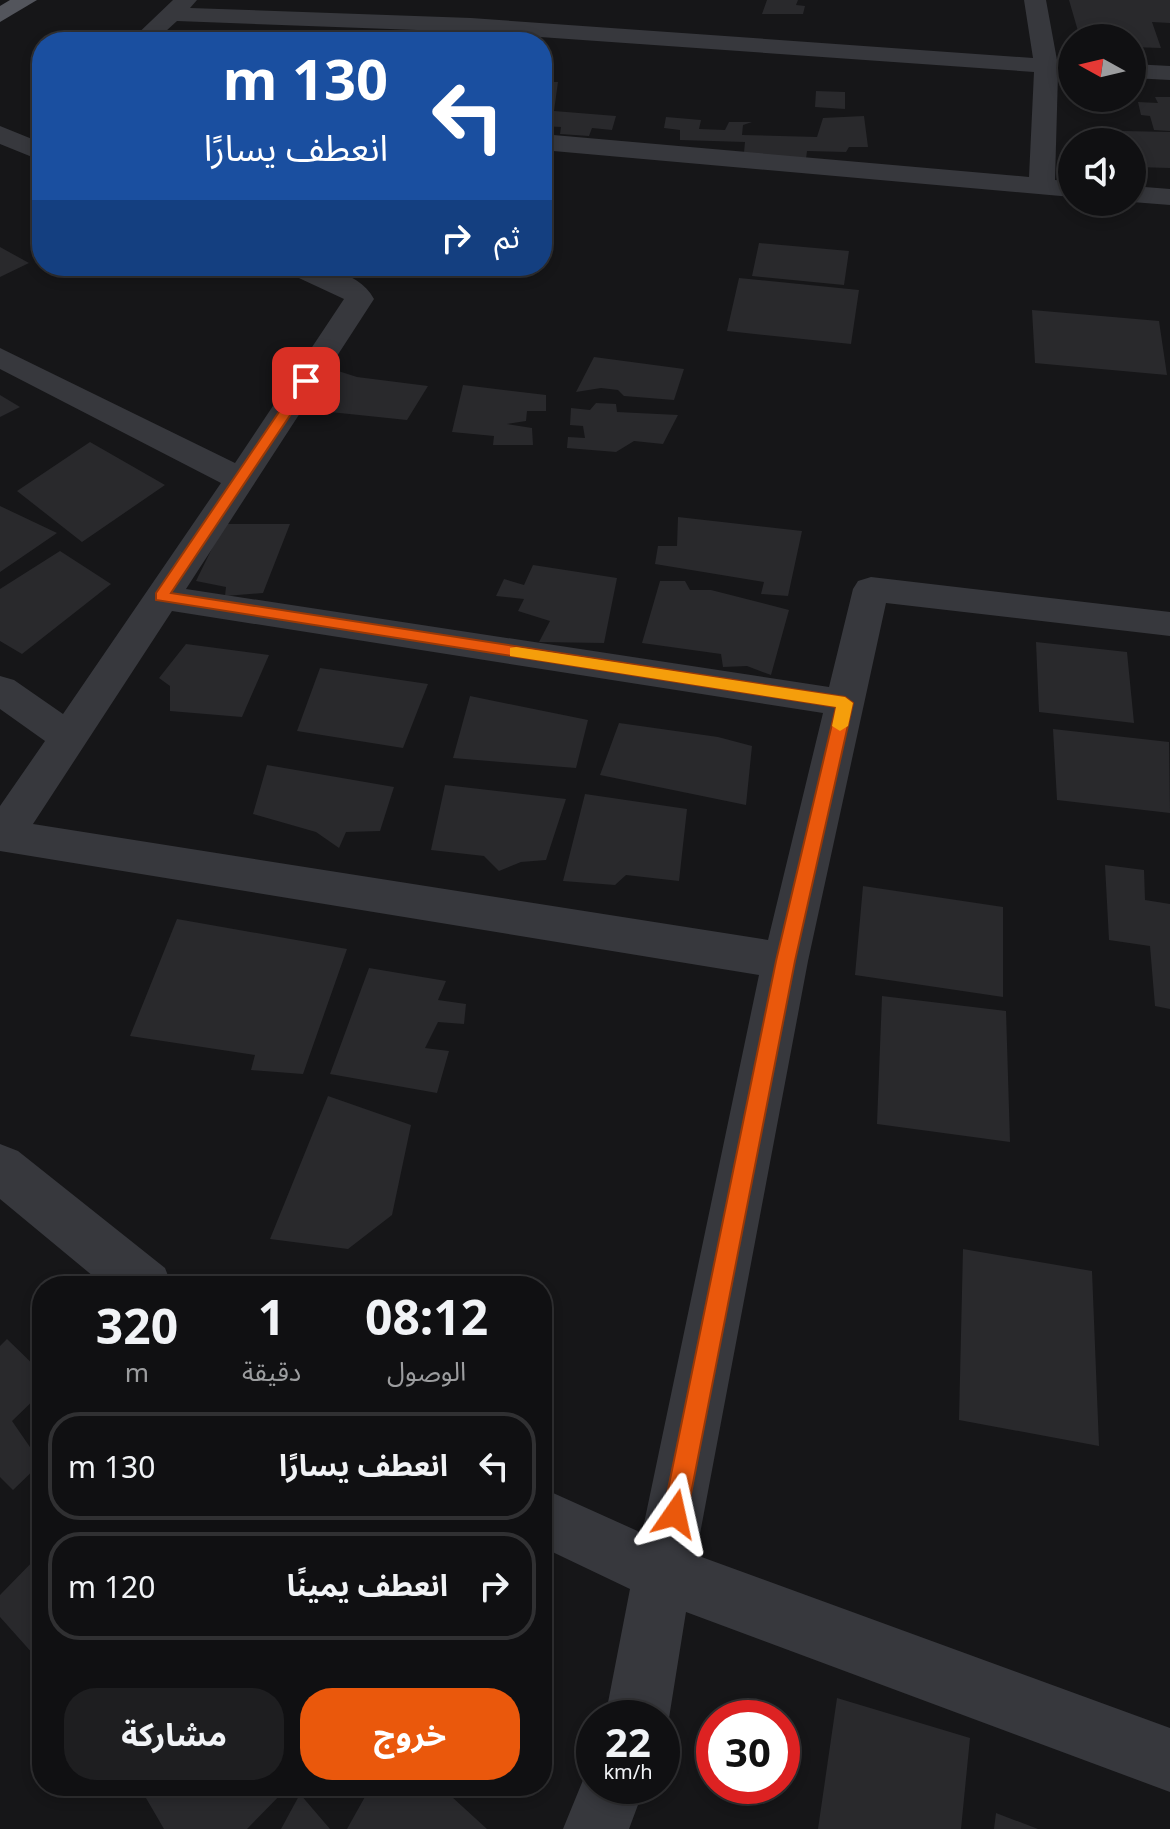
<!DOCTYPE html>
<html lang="ar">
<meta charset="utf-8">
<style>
:root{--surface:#101012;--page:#1e1e20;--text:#f1f3f6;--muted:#9c9d9f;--line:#303032;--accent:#ea580c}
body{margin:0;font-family:"Noto Sans","Noto Sans Arabic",sans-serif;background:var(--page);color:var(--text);direction:rtl;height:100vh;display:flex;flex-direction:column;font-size:30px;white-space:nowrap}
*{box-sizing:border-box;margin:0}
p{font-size:26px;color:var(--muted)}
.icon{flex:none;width:44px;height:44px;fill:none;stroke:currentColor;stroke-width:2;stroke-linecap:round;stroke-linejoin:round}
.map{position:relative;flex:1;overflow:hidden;direction:ltr}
.sheet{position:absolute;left:32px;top:1276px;width:520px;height:520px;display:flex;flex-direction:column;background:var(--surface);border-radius:32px;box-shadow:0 4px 12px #0003,0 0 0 2px var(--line);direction:rtl}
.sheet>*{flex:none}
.guide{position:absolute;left:32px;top:32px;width:520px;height:244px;border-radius:32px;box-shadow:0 4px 12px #0003,0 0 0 2px var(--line);direction:rtl;background:#1a4fa0;color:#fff;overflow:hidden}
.needle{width:52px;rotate:278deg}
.buttons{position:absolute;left:1058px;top:24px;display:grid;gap:16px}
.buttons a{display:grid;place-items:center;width:88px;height:88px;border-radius:50%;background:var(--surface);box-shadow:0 4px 12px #0003,0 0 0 2px var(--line);font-size:40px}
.speed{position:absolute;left:576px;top:1700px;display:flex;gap:16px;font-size:40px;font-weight:700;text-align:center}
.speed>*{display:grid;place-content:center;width:104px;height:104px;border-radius:50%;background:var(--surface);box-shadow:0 4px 12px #0003,0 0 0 2px var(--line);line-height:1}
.speed small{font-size:20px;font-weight:400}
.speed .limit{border:12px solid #d22;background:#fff;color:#111}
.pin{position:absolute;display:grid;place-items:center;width:68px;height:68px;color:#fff;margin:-34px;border-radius:16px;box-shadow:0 4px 12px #0006}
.me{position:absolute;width:88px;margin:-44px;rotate:11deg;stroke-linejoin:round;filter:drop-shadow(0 0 6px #0008)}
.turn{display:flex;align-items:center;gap:28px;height:168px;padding:0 32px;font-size:36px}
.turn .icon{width:104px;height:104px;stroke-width:2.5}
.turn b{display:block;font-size:56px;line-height:68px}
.then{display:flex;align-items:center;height:76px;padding:0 32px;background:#0003;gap:16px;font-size:30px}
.eta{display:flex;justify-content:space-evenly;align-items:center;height:136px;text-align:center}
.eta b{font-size:48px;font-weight:700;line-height:56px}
.button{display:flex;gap:16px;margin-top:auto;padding:16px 32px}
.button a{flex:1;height:92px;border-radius:32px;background:var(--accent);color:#fff;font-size:32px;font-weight:700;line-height:92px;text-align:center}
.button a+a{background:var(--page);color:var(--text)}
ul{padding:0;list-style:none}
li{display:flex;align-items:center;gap:24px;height:108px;margin:0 16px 12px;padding:0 16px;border:4px solid var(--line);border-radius:32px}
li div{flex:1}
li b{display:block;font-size:30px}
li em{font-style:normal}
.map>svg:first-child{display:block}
</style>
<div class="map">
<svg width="1170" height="1829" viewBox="0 0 1170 1829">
<rect width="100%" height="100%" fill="#161618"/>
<!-- building -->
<path fill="#29292c" d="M767 0H798L796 5 805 6 803 14H762Z
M1069 0H1170V23L1152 22 1161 48 1132 47V38H1080Z
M542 82H558L554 111 616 116 612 130 592 128 589 136 560 134 561 127 542 126Z
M816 91 845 92V109L815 107Z
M1155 97H1170V131L1154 130 1150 116 1141 115 1138 102 1158 103Z
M864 116 868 147H849L846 152 807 151 806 159 744 153 745 142 680 140V130L664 128 666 117 701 120 699 129 725 130 729 122H752L743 125 742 135 817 137 823 118Z
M1123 131 1170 132V168L1137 167 1132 142H1128Z
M759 243 849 251 844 285 752 276Z
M0 247 29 263 0 277Z
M739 278 859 290 851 344 727 331Z
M1032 310 1159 321 1167 375 1035 363Z
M594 357 684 369 674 400 624 396 618 390 601 388 576 392Z
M335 370 357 377 428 386 407 420 311 410Z
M463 385 546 395V411H527L526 421 507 424 532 428 533 445H493L494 436 452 432Z
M0 395 20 407 0 417Z
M596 403 616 404 617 412 678 415 663 444 634 441 616 452 567 448 568 437 585 438 583 426 570 425 571 408 590 410Z
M90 442 165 485 82 542 17 491Z
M0 506 57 533 0 572Z
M678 517 802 531 788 596 761 594 764 582 655 564 658 546H677Z
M224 524H290L263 593 225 596 226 587 196 581Z
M60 551 111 584 22 654 0 641V589Z
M533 565 617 578 604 643 539 642 550 621 518 611 524 599 496 596 504 579 524 585Z
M660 581H685L690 590H711L789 610 771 675 747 666 723 667 721 654 642 643Z
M1036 642 1127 652 1134 723 1039 712Z
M186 644 269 655 242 717 170 711V686L159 678Z
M320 668 428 684 403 748 297 731Z
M470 696 588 720 576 768 453 758Z
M619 723 718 737 752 746 746 805 600 775Z
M1053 729 1169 742 1170 813 1057 800Z
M267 765 394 787 380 831 346 832 339 848 316 832 253 814Z
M445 785 566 799 546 860 521 862 499 871 484 856 431 850Z
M585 794 687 809 679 881 626 875 615 885 563 881Z
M1105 865 1144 870 1145 900 1170 904V1009L1155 1006 1150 946 1109 940Z
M863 886 1003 907V997L855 975Z
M177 919 347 949 303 1074 251 1070 255 1055 130 1036Z
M369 968 446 981 438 1000 466 1004 464 1024 438 1022 425 1048 449 1051 437 1093 330 1074Z
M882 996 1006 1011 1010 1142 877 1124Z
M328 1096 411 1125 392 1215 348 1249 270 1239Z
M963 1249 1092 1271 1099 1446 959 1420Z
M7 1339 42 1373V1392L12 1421 41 1463 13 1490 0 1477V1346Z
M42 1552V1664L0 1617V1595Z
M837 1698 970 1738 961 1829H818Z
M139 1786H289L247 1829H164Z
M371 1786H440L487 1829H347Z
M300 1794 330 1829H281Z
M996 1813 1038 1829H994Z"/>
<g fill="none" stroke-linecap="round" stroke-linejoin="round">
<!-- minor -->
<path fill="#37383d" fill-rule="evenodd" d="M173 0H197L190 8 471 18 1033 58 1024 0H1046L1057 60 1072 61V75L1058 74 1055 180 1072 181V197L542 150V134L1029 177 1034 72 471 32 177 21 154 42H129Z
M1132 64 1170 66V80L1132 78Z
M0 126 42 143V161L0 144Z
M1132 186 1170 189V205L1132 202Z
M282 266C312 266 358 268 374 299L186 589 829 687 853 589 858 581 871 577 1170 612V636L886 603 808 961 696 1555 1170 1728V1792L686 1612 669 1718 662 1734V1718H605L630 1589 542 1547V1488L642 1533 759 975 0 851V806L45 741 0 709V676L14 680 63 714 221 483 0 369V348L235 463 344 299 286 272ZM172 611 823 713 768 940 33 824Z
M0 1144 18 1151 165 1268 172 1286H105L0 1199Z
M594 1762V1786H645L629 1829H563L590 1763Z"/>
<!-- major -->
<path fill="#53555c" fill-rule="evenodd" d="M10 0H37L0 22V6Z"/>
</g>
<!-- route -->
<path fill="#ea580c" stroke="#983908" stroke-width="2" d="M306 377 313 381 171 593 845 697 853 703 795 961 687 1514 683 1523 675 1526 666 1523 663 1514 776 961 836 707 156 600V593L302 378Z"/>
<!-- slow -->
<path fill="#f59e0b" d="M516 647 845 697 853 703 848 726 840 731 832 726 836 707 510 656V648Z"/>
</svg>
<div class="buttons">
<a><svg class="needle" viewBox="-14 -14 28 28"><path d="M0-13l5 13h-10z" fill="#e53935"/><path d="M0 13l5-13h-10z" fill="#9c9d9f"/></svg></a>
<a><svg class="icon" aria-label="sound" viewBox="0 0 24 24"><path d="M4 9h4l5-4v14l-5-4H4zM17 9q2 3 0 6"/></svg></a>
</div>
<div class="speed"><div>22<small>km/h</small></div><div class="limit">30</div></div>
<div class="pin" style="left:306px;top:381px;background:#d93025"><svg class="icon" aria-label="arrive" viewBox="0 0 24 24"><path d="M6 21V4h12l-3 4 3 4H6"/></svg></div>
<svg class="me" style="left:675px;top:1514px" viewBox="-20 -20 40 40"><path d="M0-17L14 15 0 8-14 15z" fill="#ea580c" stroke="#fff" stroke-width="4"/></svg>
<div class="guide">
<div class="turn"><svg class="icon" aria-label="left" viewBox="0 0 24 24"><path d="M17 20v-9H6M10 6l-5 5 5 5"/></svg><div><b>130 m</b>انعطف يسارًا</div></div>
<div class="then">ثم<svg class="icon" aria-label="right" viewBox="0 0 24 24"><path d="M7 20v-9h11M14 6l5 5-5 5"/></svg></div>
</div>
<section class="sheet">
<div class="eta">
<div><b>08:12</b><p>الوصول</p></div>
<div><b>1</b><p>دقيقة</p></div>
<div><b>320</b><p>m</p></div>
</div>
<ul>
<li><svg class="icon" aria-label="left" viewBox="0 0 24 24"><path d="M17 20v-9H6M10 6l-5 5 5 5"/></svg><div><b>انعطف يسارًا</b></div><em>130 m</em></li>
<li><svg class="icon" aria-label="right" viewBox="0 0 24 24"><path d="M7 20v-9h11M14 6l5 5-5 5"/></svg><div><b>انعطف يمينًا</b></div><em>120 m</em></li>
</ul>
<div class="button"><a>خروج</a><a>مشاركة</a></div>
</section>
</div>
